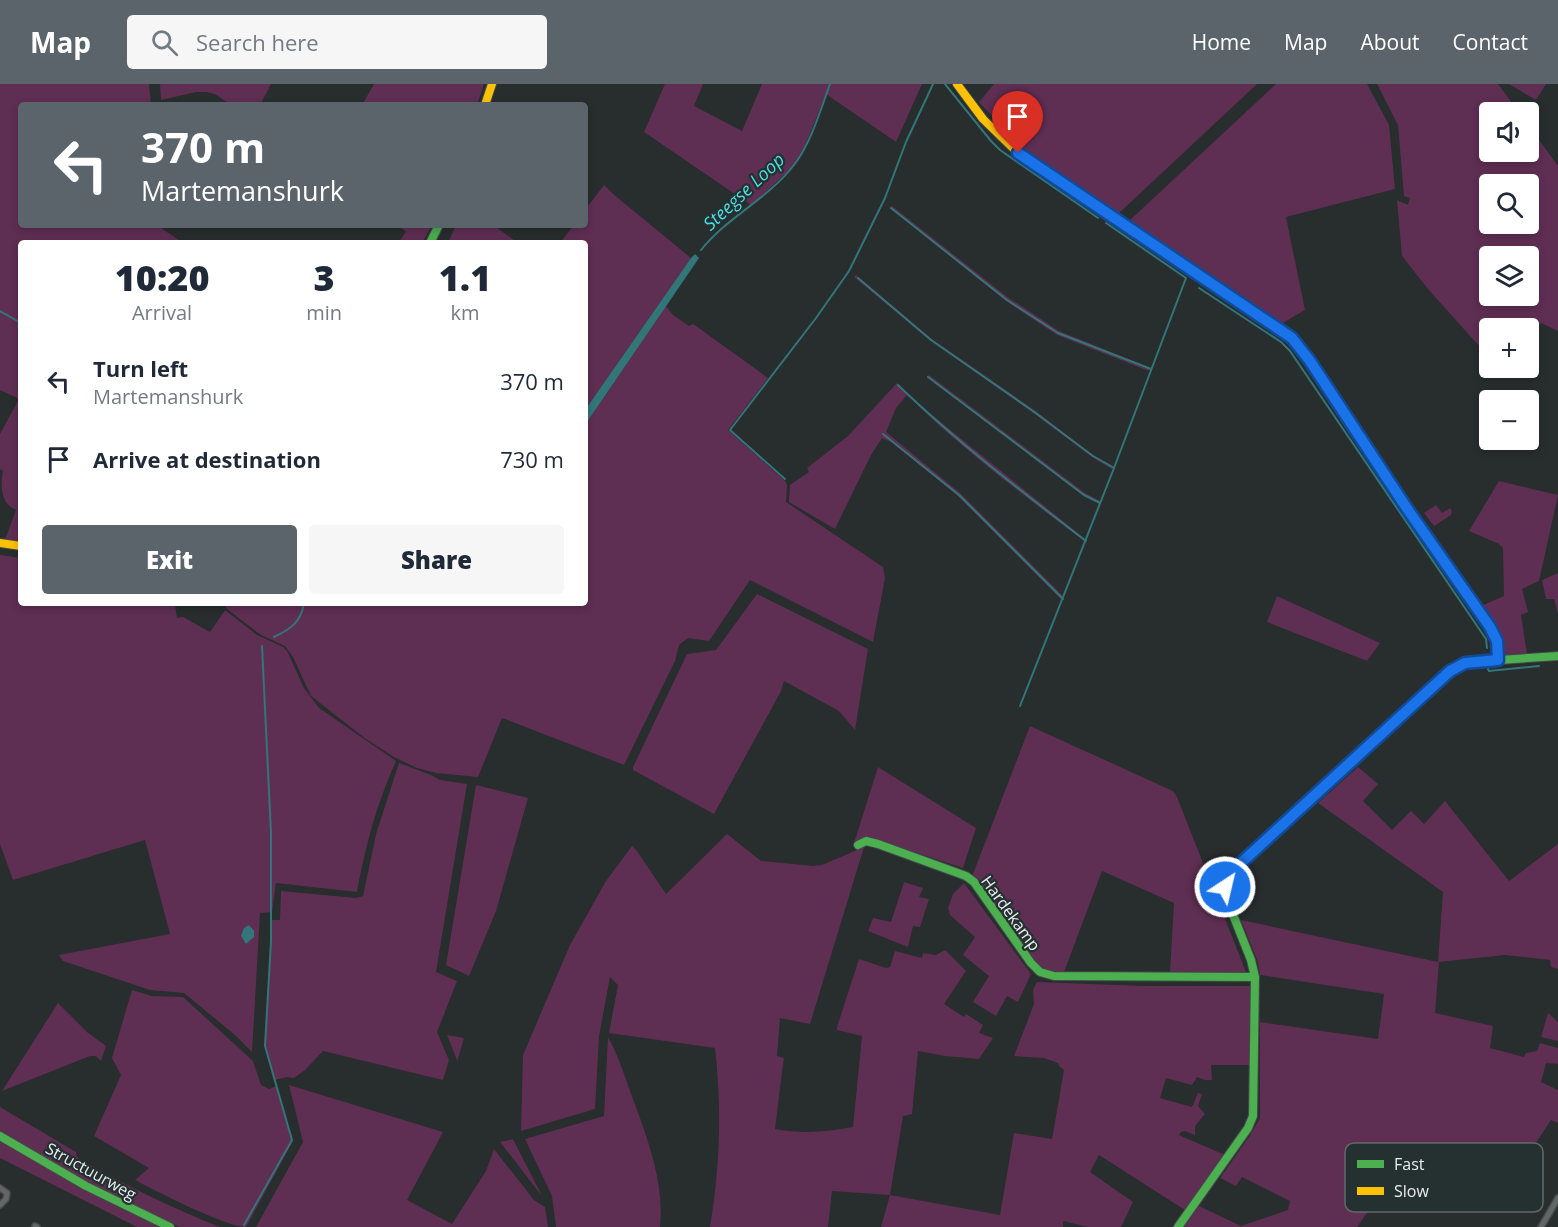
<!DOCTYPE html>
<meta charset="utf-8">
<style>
:root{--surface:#fff;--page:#f6f6f7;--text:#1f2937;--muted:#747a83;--accent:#5b636b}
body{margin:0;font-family:"Open Sans",sans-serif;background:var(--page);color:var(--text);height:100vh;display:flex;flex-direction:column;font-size:22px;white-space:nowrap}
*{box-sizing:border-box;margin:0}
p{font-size:20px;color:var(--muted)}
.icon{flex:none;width:33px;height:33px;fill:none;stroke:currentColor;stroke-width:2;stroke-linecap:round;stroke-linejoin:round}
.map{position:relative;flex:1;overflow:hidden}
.details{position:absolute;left:18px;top:156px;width:570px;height:366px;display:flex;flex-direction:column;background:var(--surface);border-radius:6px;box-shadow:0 3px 9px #0003}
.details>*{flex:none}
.guide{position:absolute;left:18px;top:18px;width:570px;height:126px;border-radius:6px;box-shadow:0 3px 9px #0003;background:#5b636b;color:#fff;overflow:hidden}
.buttons{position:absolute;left:1479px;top:18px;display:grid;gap:12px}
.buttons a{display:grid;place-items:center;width:60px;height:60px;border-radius:6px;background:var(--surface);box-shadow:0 3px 9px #0003;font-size:30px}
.pin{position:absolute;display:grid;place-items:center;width:51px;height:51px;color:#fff;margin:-62px -26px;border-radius:50% 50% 50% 0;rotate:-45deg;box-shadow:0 0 6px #0007}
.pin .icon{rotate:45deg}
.me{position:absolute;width:66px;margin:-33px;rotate:35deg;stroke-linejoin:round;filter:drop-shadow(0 0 4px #0008)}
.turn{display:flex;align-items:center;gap:21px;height:126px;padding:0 24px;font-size:27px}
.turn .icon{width:78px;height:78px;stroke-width:2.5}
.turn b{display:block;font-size:42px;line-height:51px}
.eta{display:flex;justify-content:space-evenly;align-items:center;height:102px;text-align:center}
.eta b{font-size:36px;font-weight:800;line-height:42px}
.action{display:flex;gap:12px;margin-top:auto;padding:12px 24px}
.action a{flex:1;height:69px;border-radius:6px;background:var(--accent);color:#fff;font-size:24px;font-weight:800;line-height:69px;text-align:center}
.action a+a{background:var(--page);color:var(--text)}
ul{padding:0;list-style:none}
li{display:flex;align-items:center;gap:18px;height:78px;padding:0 24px}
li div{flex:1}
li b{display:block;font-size:22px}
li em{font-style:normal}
header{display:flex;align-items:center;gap:36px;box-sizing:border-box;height:84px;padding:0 30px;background:var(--accent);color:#fff}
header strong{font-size:28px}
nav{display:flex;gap:33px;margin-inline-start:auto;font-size:21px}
.search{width:420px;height:54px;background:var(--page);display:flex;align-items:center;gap:15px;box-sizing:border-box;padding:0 21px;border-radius:6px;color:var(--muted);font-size:22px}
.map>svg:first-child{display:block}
</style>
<header>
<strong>Map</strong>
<div class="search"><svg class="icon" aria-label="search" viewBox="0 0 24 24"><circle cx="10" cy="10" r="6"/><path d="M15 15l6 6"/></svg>Search here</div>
<nav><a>Home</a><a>Map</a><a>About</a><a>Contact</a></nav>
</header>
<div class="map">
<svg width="1558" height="1143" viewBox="0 0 1558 1143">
<rect width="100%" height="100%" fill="#282d2d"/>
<!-- green -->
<path fill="#5f2e53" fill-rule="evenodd" d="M0 0H149L151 21H21V141H162L161 144 183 159H21V458L5 456 16 426C1 420 0 402 3 387L0 385V350L19 315 0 306Z
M160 0H271L260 21H231L215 10 206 8H196L161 16Z
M374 0H484L477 21H362Z
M665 0H703L694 22 742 47 762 0H922L896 58 826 10 804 64 795 81 751 121 644 48Z
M994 0H1257L1118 130 1022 64 979 18Z
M1276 0H1367L1389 41 1395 105 1286 133 1305 226 1281 240 1129 137Z
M1377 0H1498L1519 28H1490V68H1528L1529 42 1558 82V247L1541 239 1529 247 1528 244H1490L1489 273 1428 205 1402 172 1397 116 1408 121 1410 114 1404 112 1398 41ZM1490 100H1528V140H1490ZM1528 172V212H1490V172Z
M1509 0H1546L1536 16Z
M604 101 613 110 691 174 585 326V159H560L574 141H585V126Z
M892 122 1006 212 1059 247 1150 284 1149 287 1057 251 1006 217 890 124Z
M398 141H432L422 159H398L406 148Z
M456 141H493L518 159H448Z
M856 191 932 255 1034 326 1093 371 1113 382 1112 385 1092 373 1032 328 930 256 854 193Z
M666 222 673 231 689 242 693 240 696 242 768 294 728 346 785 397 787 401 786 418 883 483 885 494 873 558 750 496 709 557 688 554 679 561 675 577 624 681 502 634 478 693 436 689 417 684 394 673 366 655 311 612 293 573 285 562 261 551 227 525 224 519H585V341Z
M929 291 1085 409 1100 417 1099 419 1084 412 927 293Z
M897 299 928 328 1085 455 1084 457C1023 411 961 364 907 311L896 324 886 348 960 409 1062 511 1061 515 958 412 891 358 882 354 871 371 835 445 789 418 790 401 809 388 807 384 848 352Z
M1499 397 1558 411 1539 497 1522 505 1528 528 1521 531 1527 570 1505 571 1502 553 1481 522 1504 512 1503 464 1499 460 1469 447Z
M1436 421 1442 429 1450 424 1452 427 1451 431 1434 442 1424 429Z
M0 471 21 474V519H181L175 521 177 534 183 533 210 548 225 526 257 551 283 563 287 567 304 604 319 624 396 677C376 722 366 760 357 808L276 799 272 828 260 829 252 968 235 951 184 909 150 906 63 877 59 871 170 850 145 756 13 796 0 760Z
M1558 489V530L1554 515H1546L1542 496Z
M757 510 868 565 855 646 839 627 784 597 781 607 714 730 633 686V683L687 570 716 566Z
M1277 512 1380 559 1367 577 1267 538Z
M1030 642 1173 707 1177 713 1246 888H1170L1174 819 1102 787 1064 888H1041L973 790Z
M399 679 431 691 440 696 467 700 436 888 457 897 437 948 449 976 443 996 323 967 305 986 294 994 287 993 275 996 265 963 272 836H280L281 807 356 814 363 812 376 750Z
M878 683 976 744 963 784 869 753 861 754 854 759Z
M1358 683 1378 700 1363 717 1392 746 1411 727 1424 740 1445 717 1509 797 1558 760V885L1551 883 1550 876 1505 871 1439 878 1435 929 1493 942 1490 964 1524 973 1526 969 1537 967 1540 959 1558 964V980L1546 979 1541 998 1558 1006V1039L1551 1036 1524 1077 1501 1066 1498 1071 1507 1076 1500 1095 1409 1069 1357 1143H1184L1199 1122 1241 1142 1288 1126 1290 1117 1242 1093 1236 1102 1220 1094 1249 1053 1260 1034V938L1378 955 1384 910 1260 891 1258 878 1241 836 1438 878 1443 808 1318 719Z
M476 701 528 714 496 827 469 892 446 881Z
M727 750 761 777 813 782 822 781 864 763 810 940 780 934 777 972 784 974 783 980 775 1045C801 1050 828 1048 853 1043L862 952 837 946V943L859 875 886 884 890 883 895 867 922 874 923 869 936 871 945 866 966 887 944 920 964 933 966 930 983 941 979 949 993 954 979 975 945 972 918 967 912 1030 903 1032 890 1111 1000 1131 1014 1049 1052 1055 1064 986 1059 982 1058 979 1044 974 1014 972 1034 920 1033 906 1037 898 1143 902H1251L1253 981H1211L1212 996H1205L1197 993 1192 1001 1166 994 1160 1014 1192 1023 1198 1009 1202 1010 1198 1022 1205 1030 1195 1042V1051L1185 1047 1181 1048 1179 1051 1225 1071 1185 1126 1099 1071 1090 1088 1133 1118 1121 1143H1088L1063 1137V1143H881L890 1111 832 1107 828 1143H710C720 1083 722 1025 715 964L609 949 618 901 610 893 599 952 595 1025 521 1047 523 971 570 861 606 797 632 762 637 767 666 810Z
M904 798 923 804 919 813 929 815 920 843 913 842 908 863 868 847 873 834 891 838Z
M964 799 1031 890 1018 918 1007 912 996 932 973 918 989 892 963 871 975 853 950 831 948 824 953 810Z
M132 906 152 912 183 913 253 977 261 1001 269 1005 277 1002 293 1057 246 1143C226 1143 156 1107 135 1096L149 1084 94 1052 121 991 112 974Z
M58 919 87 948 106 962 101 977 96 972H90L2 1007Z
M1548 929 1558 938V957L1541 953Z
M447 951 464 954 457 978V976Z
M608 953C617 969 623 987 629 1004 645 1048 665 1096 660 1143H556L552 1112 525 1055 604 1032Z
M289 1001 443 1048 407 1116 452 1140 486 1087 494 1065 534 1116 545 1123 548 1143H256L303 1058Z
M0 1023 76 1068V1071L79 1075C125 1101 172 1124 220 1143H180L145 1128 93 1102 0 1047Z
M513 1055 542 1112 500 1058Z
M0 1056 86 1107 159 1143H137L0 1074Z"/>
<!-- water -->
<path fill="#327679" d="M695 170 699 174 585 341V326L691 174Z
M249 841 254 847V853L246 860 241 852 244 844Z"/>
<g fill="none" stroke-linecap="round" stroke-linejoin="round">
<!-- stream -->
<path stroke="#327679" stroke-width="2" d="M945 0 991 57 1000 66 1098 134
M891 124 1007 216 1058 249 1151 285
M701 166C727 133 768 115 794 81 810 61 821 25 830 0
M858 194 931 256 1033 327 1093 372 1114 384
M1199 204 1281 258 1290 267 1486 555 1487 564
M0 227 21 239
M928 293 1084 411 1100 419
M898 301C956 357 1021 407 1086 457
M883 350 959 411 1063 515
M785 395 730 346 816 234 849 187 885 114 906 58 933 0
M274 553C291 545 301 538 304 519
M1488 585 1489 587 1539 582
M1020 622 1114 384 1186 194 1106 139
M244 1141 292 1056 265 962 271 857V749L262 562"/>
<!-- street casing -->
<g stroke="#444949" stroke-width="8">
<path id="street" d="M0 1104 7 1109 6 1115 0 1121
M35 1142 37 1143
M1541 1143 1558 1114"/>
</g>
<!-- fast casing -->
<g stroke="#444949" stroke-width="10">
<path id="fast" d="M430 159 439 141
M1260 232 1292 254 1310 277 1408 426 1490 543 1497 557 1498 576
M1439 598 1454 585 1470 578 1558 572
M858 761 866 757 878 760 966 792 974 798 1031 879 1040 888 1054 892 1255 893
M0 1052 86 1102 170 1143
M1178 1143 1248 1044 1253 1032 1255 893 1251 876 1226 813 1225 803 1228 792 1270 753"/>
</g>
<!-- slow casing -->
<g stroke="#444949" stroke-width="10">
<path id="slow" d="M957 0 983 35 1018 69 1260 232
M485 21 492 0
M0 459 21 462
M1270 753 1439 598"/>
</g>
<!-- street -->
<use href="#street" stroke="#626667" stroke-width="5"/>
<!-- fast -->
<use href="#fast" stroke="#4caf50" stroke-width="8"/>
<!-- slow -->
<use href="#slow" stroke="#ffc107" stroke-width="8"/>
</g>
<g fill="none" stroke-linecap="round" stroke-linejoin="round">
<!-- route casing -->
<g stroke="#114b97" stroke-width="15">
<path id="route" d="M1018 69 1292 254 1310 277 1408 426 1490 543 1497 557 1498 576 1465 579 1450 587 1230 789 1226 795 1225 803"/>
</g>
<!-- route -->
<use href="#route" stroke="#1a73e8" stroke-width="10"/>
</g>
<g text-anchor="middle" stroke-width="4.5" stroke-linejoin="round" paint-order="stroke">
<!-- street labels -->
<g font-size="16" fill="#e8eeef" stroke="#253030">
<text transform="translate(1011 829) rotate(54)" y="6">Hardekamp</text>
<text transform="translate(91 1087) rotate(29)" y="6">Structuurweg</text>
</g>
<!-- water labels -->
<g font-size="18" font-style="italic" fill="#4cdde4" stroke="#253030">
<text transform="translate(744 108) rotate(-43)" y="6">Steegse Loop</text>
</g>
</g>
<!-- legend -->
<rect x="1345" y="1059" width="198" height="69" rx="9" fill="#253030" stroke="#606969" stroke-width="1.5"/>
<rect x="1357" y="1076" width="27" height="8" fill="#4caf50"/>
<rect x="1357" y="1103" width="27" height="8" fill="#ffc107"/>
<g font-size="16" fill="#e8eeef">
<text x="1394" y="1086">Fast</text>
<text x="1394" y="1113">Slow</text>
</g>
</svg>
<div class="buttons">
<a><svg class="icon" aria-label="sound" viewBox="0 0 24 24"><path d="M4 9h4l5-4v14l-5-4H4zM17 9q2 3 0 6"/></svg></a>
<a><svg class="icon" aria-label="search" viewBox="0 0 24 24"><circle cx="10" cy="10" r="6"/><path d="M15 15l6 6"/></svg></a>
<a><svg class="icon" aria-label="layers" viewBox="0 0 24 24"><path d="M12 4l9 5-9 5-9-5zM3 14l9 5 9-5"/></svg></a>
<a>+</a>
<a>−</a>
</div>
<div class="pin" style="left:1018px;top:69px;background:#d93025"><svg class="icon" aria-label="arrive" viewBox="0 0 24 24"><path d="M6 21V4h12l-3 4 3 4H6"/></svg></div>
<svg class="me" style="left:1225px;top:803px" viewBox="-20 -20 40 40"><circle r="17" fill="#1a73e8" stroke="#fff" stroke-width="3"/><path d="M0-11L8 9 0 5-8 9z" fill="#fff"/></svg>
<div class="guide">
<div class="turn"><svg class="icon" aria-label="left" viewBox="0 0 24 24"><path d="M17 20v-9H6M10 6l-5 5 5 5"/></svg><div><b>370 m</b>Martemanshurk</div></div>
</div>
<section class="details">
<div class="eta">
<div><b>10:20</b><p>Arrival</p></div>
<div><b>3</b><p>min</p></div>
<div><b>1.1</b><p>km</p></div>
</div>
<ul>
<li><svg class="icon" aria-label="left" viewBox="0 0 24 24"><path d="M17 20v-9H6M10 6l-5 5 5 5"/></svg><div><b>Turn left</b><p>Martemanshurk</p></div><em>370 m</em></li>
<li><svg class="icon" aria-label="arrive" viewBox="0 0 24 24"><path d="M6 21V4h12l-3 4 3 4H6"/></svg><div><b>Arrive at destination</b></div><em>730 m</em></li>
</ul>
<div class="action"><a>Exit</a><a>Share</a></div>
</section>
</div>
